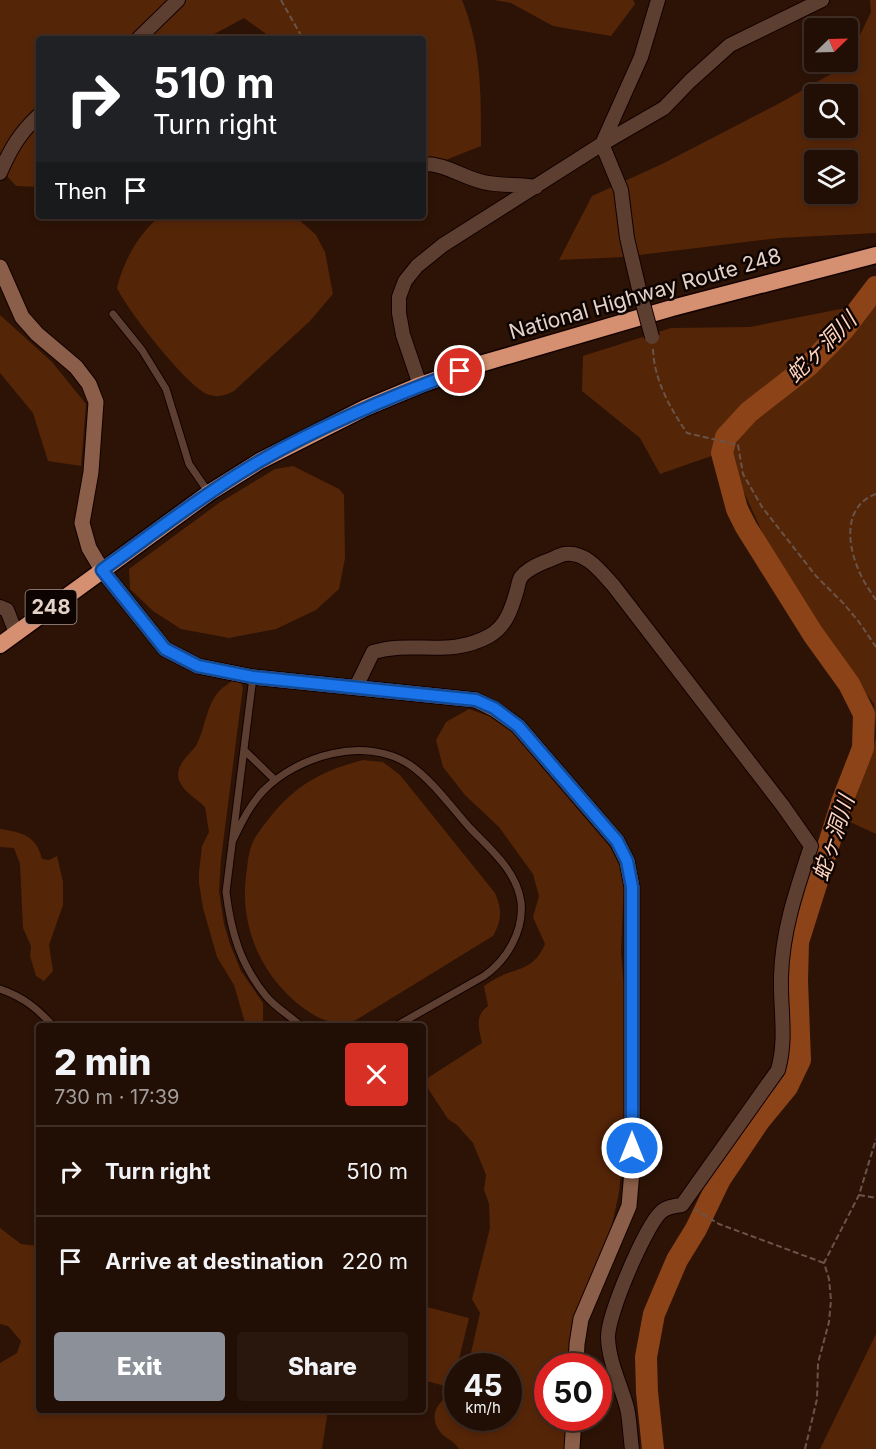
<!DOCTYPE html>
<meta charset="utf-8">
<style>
:root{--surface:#210e04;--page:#29170e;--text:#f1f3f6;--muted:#a29c9a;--line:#3e2e26;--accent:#8c9099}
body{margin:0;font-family:Inter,"Noto Sans JP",sans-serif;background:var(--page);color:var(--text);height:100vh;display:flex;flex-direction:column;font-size:22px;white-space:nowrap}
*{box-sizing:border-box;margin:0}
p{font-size:20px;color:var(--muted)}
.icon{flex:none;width:33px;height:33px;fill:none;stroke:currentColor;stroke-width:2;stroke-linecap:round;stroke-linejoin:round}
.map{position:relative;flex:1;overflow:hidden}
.panel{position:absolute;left:36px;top:1023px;width:390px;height:390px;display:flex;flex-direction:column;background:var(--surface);border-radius:6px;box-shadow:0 3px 9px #0003,0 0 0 2px var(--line)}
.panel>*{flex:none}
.guide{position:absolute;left:36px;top:36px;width:390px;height:183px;border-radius:6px;box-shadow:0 3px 9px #0003,0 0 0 2px var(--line);background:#202124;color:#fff;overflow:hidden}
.needle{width:39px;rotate:67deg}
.tools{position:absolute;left:804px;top:18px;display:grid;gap:12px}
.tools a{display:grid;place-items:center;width:54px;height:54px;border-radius:6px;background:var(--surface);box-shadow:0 3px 9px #0003,0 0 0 2px var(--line);font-size:30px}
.speed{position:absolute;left:444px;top:1353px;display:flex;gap:12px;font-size:30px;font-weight:700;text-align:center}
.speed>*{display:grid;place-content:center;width:78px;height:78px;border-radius:50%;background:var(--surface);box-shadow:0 3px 9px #0003,0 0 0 2px var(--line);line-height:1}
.speed small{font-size:15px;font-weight:400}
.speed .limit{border:9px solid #d22;background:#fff;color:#111}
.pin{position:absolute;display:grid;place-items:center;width:51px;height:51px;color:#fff;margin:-26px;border:3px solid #fff;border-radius:50%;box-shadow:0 2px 6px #0007}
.me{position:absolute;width:66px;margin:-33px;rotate:0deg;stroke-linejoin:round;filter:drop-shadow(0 0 4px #0008)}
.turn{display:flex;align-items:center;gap:21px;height:126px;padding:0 18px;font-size:27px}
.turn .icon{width:78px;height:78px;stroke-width:2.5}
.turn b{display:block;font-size:42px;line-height:51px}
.then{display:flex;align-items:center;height:57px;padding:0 18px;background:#0003;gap:12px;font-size:22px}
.round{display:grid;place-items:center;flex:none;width:63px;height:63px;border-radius:6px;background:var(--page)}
.headline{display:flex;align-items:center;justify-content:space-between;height:102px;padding:0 18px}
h1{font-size:36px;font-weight:800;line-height:45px}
.primary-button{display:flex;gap:12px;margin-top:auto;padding:12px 18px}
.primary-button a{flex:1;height:69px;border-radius:6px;background:var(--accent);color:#fff;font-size:24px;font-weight:800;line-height:69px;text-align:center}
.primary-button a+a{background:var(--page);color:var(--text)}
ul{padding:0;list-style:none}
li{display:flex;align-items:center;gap:18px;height:90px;padding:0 18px;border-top:2px solid var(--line)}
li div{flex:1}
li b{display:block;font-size:22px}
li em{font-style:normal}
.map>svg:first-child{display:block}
</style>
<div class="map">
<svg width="876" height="1449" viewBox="0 0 876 1449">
<rect width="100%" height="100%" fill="#2c1306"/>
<!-- green -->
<path fill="#552508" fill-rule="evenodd" d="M0 0H462C482 50 481 94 481 146L443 161 423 155V39H273L244 18 205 39H39V187L16 186 0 168Z
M494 0H633L635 4 611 36 553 26 511 3Z
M870 0H876V233L779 238 623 257 559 260 592 196 662 164 780 103 845 66 871 12ZM814 94H848V128H814ZM814 160H848V194H814Z
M161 216H295L316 235 325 252 333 294 310 321 234 391C224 396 217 398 207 394 186 385 127 310 117 288 123 262 139 232 161 216Z
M876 302V729L874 704 832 648 774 558 743 490 717 454 660 474 640 438 582 391 583 356 671 328 750 327Z
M0 315 52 362 86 404 81 466 48 461 33 413 0 373Z
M293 466 339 489 344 495 345 558 339 589 316 610 276 629 229 638 181 629 153 611 130 589 129 569 219 503 275 469Z
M238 678 243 687 221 859 219 891 224 924 230 944 241 971 263 1003V1026H246L234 985 217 957 203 908 199 883V872L202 846 209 832 205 807C197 799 183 792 179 780 174 765 191 754 197 744 204 730 207 707 216 695 221 688 230 682 238 678Z
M469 709 497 719 511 731 610 847 622 870 624 883 621 952 625 998 624 1148 619 1192 611 1230 569 1366H548V1418H567L565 1449H459C454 1440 443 1438 438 1429 428 1412 442 1397 457 1391L458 1418H508V1366H468L480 1313 472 1299 490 1228 489 1204 484 1190 486 1175 473 1143 457 1125 448 1119 423 1081 482 1043C479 1029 474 1016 488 1006L484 986C493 980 502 975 511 972 529 966 537 962 545 944L533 917 539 896 533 874 499 827 465 795 443 767 436 740 446 722Z
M876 739V834L848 821Z
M363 760 383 762 400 775 495 893C502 909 502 920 493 936L356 1020C336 1028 318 1019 302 1007 259 974 238 922 247 869 248 860 249 850 253 842 257 833 265 824 271 816 297 784 324 770 363 760Z
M0 829C22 832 37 836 42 859L49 860 57 856 63 882V905L49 945 53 971 44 981 36 976 30 956 31 946 23 928 20 864 14 848 0 847Z
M0 1228 21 1244 39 1246V1410H328L322 1449H0V1363L17 1353 21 1341 8 1326 0 1324Z
M423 1306 469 1318 452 1388 423 1380Z
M876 1334V1449H820Z"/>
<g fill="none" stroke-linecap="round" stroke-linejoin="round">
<!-- river -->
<path stroke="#8c4318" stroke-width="22" d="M653 1449 647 1392 646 1357 654 1314 677 1260 696 1229 720 1179 759 1121 787 1087 800 1060 797 981 798 942 842 802 863 748 864 714 849 684 813 634 746 527 737 509 722 453 726 437 749 412 808 366 844 329 876 287"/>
<!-- service casing -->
<g stroke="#130100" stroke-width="9">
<path id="service" d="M113 314 142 350 166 389 189 464 209 493
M253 677 226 892C231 932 240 964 266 996 275 1007 290 1016 301 1026
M244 750 275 780
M232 842C241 824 249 806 263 791 297 756 365 735 410 765 433 781 451 807 470 828 490 849 517 871 521 902 524 931 507 960 484 976L396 1026
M0 989C23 997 37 1008 53 1026"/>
</g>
<!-- minor casing -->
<g stroke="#130100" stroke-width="16">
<path id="minor" d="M138 39 178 0
M423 164C446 163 466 180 488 183 504 186 520 184 536 187
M0 173C11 148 19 134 39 115
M639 289 627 238 621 190 602 144 641 57 658 0
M420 385 403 335 399 313V297L405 281 417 266 443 245 602 144 664 108 690 81 730 45 822 0
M0 607 7 610 16 633
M356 687 373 652C414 640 449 658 489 636 507 626 512 607 517 590 518 586 519 580 521 577 527 569 536 566 544 562 551 560 559 555 565 554 586 551 601 572 613 585L783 806 811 846C797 888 782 931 781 977 780 1009 787 1038 778 1070L682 1205C674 1206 666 1207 661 1212 645 1227 607 1316 608 1338 609 1363 621 1385 627 1408 630 1421 630 1436 632 1449"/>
</g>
<!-- secondary casing -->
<g stroke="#130100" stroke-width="17">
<path id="secondary" d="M0 267 22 317 37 334 76 367 89 384 96 402 91 472 82 523 89 548 102 570 165 649 198 666 253 677 476 700 494 709 518 726 617 841 627 861 632 887V1171L629 1206 581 1319 577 1344 576 1366
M572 1449 574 1418"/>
</g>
<!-- trunk casing -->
<g stroke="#130100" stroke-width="19">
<path id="trunk" d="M0 645 209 493 260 461 365 408 420 385 480 364 672 308 876 255"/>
</g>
<!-- path -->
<path stroke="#6a5347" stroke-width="2" stroke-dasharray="6 3" stroke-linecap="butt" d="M281 0 303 39
M653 349C654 380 670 408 687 433L738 445 743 474 762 507 816 576 844 604 859 622 876 647
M876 494C843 506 847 544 859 571 863 581 870 591 876 600
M859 1195 876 1198
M694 1209 719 1224 824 1263
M805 1449 817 1399 818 1363 829 1322 831 1300 829 1279 824 1263 859 1195 876 1139"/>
<!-- service -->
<use href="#service" stroke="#5d3f31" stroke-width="7"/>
<!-- minor -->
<use href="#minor" stroke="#5d3f31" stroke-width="14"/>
<!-- secondary -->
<use href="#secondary" stroke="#8a5e48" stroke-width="15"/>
<!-- trunk -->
<use href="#trunk" stroke="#d49070" stroke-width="16"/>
<!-- minor-bridge casing -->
<g stroke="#130100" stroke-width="16" stroke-linecap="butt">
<path id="minor-bridge" d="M639 289 652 337"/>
</g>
<!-- minor-bridge -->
<use href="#minor-bridge" stroke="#5d3f31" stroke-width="14"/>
</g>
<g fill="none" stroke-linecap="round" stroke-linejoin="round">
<!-- route casing -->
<g stroke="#114b97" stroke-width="15">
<path id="route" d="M460 371C391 396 323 425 260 461 205 493 154 533 102 570L165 649 198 666 253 677 476 700 494 708 518 726 617 841 627 861 632 887V1148"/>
</g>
<!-- route -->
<use href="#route" stroke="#1a73e8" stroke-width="10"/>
</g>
<g text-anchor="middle" stroke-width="5" stroke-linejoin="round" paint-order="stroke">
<!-- shield labels -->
<rect fill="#0d0401" stroke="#a4948d" stroke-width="1.5" x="25.5" y="590" width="51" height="34" rx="4.5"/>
<g font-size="20" font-weight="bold" fill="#e4d2c9">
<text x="51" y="614">248</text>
</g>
<!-- street labels -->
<g font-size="21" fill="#e4d2c9" stroke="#0d0401">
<text transform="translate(645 294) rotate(-16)" y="7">National Highway Route 248</text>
</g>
<!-- water labels -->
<g font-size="22" font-style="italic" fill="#ffd3be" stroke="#0d0401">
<text transform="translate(821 347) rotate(-45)" y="8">蛇ヶ洞川</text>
<text transform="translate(833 838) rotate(-72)" y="8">蛇ヶ洞川</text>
</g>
</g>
</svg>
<div class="tools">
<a><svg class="needle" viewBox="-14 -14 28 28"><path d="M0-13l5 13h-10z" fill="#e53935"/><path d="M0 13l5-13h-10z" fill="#a29c9a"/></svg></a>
<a><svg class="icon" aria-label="search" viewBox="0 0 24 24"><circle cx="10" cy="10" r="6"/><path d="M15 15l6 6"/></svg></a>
<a><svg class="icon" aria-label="layers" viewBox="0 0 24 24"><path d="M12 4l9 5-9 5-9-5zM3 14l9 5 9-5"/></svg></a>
</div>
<div class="speed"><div>45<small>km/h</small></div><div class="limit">50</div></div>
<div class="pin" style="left:460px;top:371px;background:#d93025"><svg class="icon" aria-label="arrive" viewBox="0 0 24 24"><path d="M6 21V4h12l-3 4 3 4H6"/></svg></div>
<svg class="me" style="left:632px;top:1148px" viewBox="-20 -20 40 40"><circle r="17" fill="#1a73e8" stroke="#fff" stroke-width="3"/><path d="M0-11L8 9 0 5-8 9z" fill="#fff"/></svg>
<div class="guide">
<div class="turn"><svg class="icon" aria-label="right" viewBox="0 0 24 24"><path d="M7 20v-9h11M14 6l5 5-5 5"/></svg><div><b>510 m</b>Turn right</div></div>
<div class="then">Then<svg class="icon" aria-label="arrive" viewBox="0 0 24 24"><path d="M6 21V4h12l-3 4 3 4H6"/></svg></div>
</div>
<section class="panel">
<div class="headline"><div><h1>2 min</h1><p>730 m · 17:39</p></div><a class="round" style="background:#d93025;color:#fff"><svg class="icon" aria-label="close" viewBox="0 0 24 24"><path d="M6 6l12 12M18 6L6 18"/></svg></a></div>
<ul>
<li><svg class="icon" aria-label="right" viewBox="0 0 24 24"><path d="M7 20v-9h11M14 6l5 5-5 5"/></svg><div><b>Turn right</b></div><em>510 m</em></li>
<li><svg class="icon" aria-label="arrive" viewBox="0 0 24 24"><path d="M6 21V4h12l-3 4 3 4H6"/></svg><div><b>Arrive at destination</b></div><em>220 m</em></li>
</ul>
<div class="primary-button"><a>Exit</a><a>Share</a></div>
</section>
</div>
